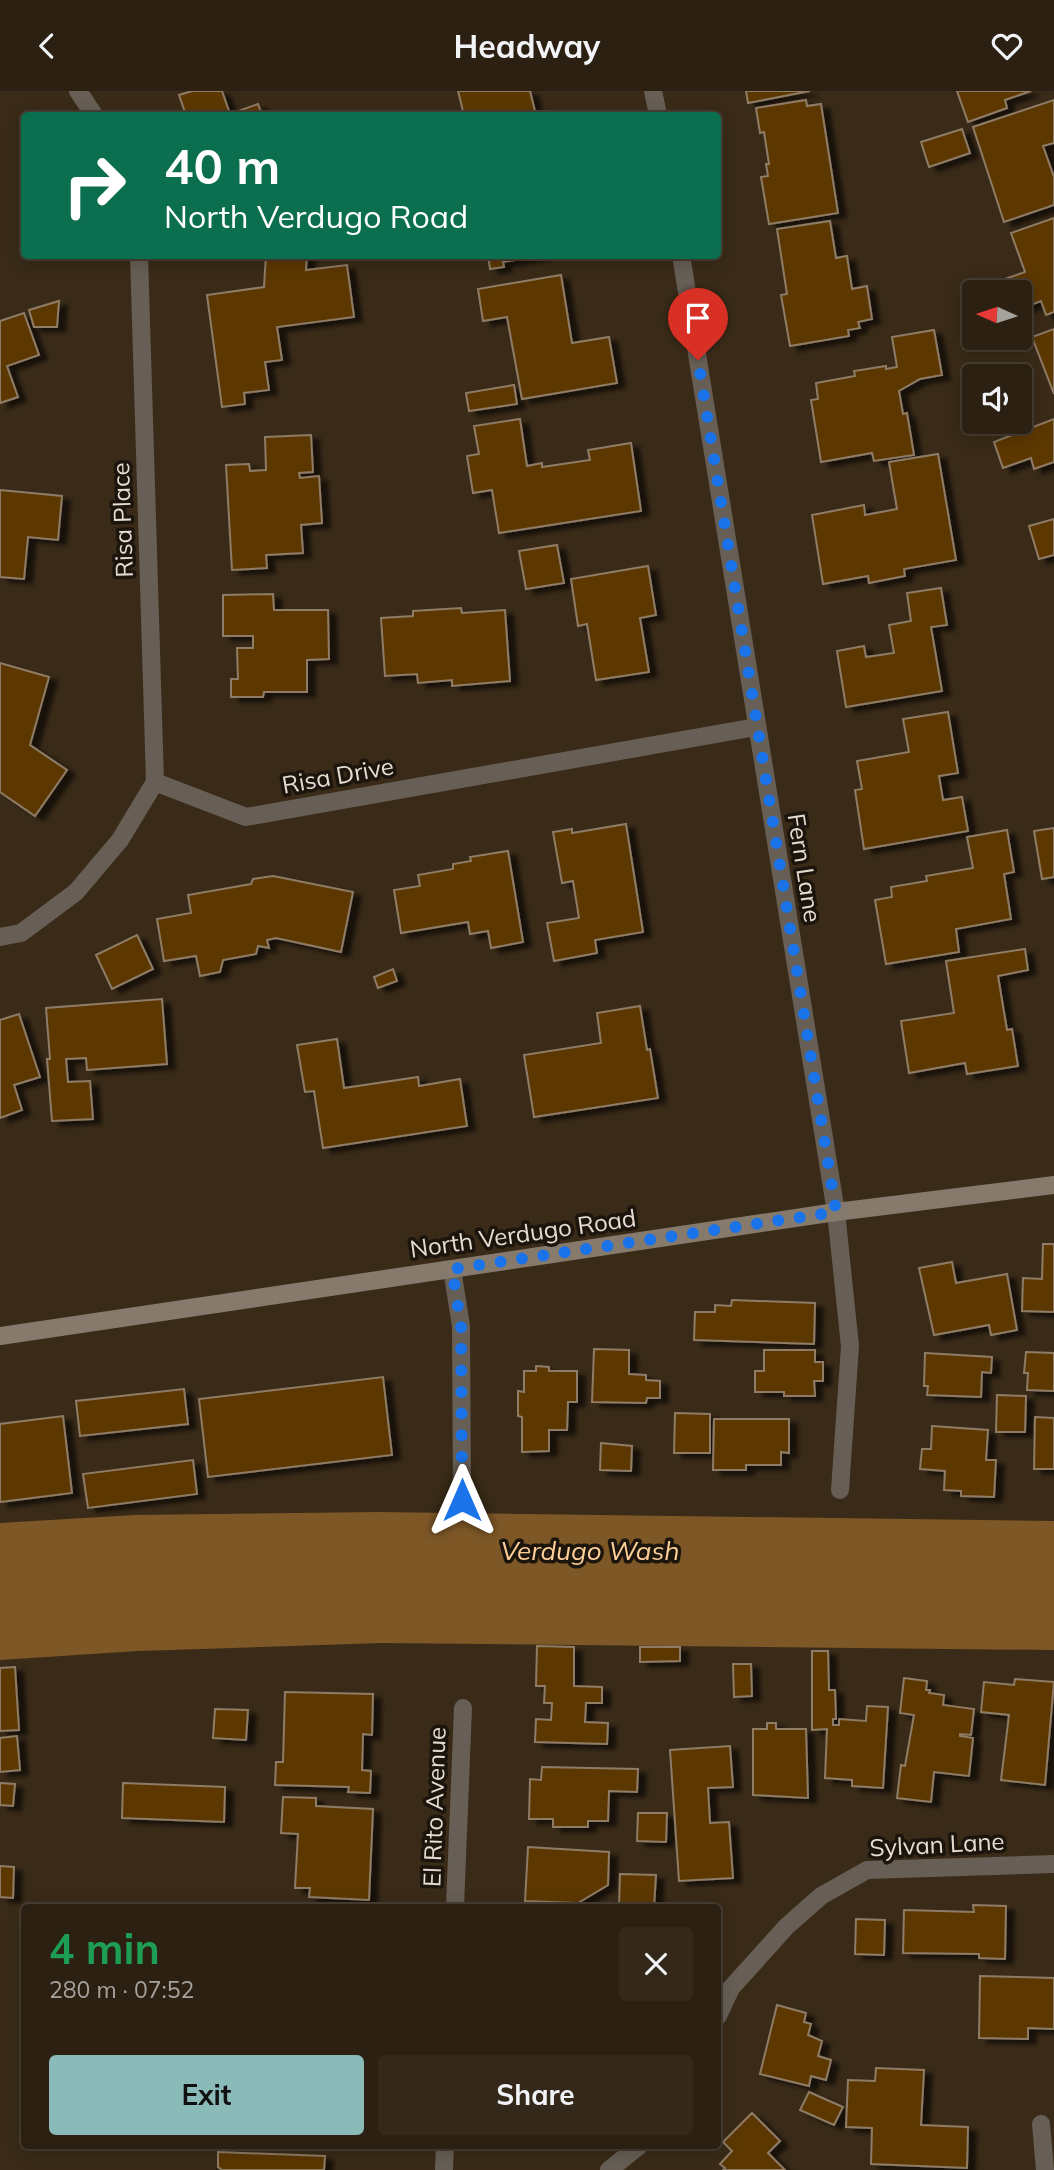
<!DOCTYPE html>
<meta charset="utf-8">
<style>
:root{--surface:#2c2012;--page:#34281b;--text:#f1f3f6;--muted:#a6a39f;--line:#483e32;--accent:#8bbbb9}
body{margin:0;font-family:Mulish,sans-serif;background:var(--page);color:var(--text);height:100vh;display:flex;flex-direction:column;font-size:26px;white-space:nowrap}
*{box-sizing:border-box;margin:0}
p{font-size:23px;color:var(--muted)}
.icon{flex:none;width:38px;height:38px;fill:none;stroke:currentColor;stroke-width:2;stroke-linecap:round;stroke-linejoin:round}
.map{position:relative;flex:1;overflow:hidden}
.panel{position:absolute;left:21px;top:1813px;width:700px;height:245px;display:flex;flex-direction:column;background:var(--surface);border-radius:7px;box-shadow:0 4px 18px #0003,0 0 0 2px var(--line)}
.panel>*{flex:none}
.guide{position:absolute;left:21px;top:21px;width:700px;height:147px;border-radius:7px;box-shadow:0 4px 18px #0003,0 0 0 2px var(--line);background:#0b6e4f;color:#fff;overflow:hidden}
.needle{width:46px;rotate:273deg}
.fabs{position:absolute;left:962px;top:189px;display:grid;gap:14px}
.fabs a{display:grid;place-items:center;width:70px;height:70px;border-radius:7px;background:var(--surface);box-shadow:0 4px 18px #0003,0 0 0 2px var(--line);font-size:35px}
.pin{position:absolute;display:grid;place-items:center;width:60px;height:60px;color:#fff;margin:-72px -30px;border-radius:50% 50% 50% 0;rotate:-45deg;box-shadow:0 0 7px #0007}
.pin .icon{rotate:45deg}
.me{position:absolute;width:77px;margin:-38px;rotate:0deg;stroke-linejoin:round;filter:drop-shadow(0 0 5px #0008)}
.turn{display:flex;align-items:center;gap:24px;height:147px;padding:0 28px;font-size:32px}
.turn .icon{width:91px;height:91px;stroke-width:2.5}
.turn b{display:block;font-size:49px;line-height:60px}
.round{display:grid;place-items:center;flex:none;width:74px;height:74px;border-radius:7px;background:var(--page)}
.head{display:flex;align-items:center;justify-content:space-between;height:119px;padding:0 28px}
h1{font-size:42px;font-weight:700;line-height:52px;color:#1e9e55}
.action{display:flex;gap:14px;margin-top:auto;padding:14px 28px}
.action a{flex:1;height:80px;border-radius:7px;background:var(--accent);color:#111;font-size:28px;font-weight:700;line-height:80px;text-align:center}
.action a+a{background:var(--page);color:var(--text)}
header{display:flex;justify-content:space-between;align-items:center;height:91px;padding:0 28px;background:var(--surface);font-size:32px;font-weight:700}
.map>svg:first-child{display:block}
</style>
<header><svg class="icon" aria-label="back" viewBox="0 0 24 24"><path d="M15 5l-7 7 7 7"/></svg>Headway<svg class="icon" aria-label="heart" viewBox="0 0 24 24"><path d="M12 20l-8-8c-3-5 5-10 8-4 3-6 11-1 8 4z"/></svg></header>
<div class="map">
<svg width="1054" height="2079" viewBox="0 0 1054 2079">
<defs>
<filter id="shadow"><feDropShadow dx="8" dy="4.5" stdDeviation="2" flood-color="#0009"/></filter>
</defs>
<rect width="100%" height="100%" fill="#3a2b18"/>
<!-- water -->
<path fill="#7d5726" d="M378 1421 1054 1430V1559L382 1552 138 1560 0 1569V1432L135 1424Z"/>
<!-- building -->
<path fill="#5b3800" stroke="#8e7b66" stroke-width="2" filter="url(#shadow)" d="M192 0H222L230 23 258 13 262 24H186L179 4Z
M458 0H530L536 24H464Z
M746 0H810L748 12Z
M957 0H1031L1005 9 1007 17 968 31Z
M806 9 807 15 821 13 838 122 769 133 761 86 768 85 766 73H769L764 41 760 42 756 17Z
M1054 9V52L1043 55 1054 86V114L1004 131 973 36Z
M962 38 970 62 929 76 921 51Z
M1054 127V221L1046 224 1041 210 1020 218V201H1009L1005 188 1025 181 1011 142Z
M830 130 836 167 847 165 852 198 867 195 872 228 858 231 860 237 848 239 849 245 790 255 781 204 787 203 777 138Z
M266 164H307L306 179 347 174 354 226 277 236 282 269 265 271 269 299 244 302 245 313 222 316 207 204 264 196Z
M488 164H544L503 171 504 176 490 178Z
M561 184 572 252 609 246 617 292 522 308 507 226 483 230 478 198Z
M59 210 57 236H34L29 219Z
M24 222 39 264 7 275 18 306 0 312V230Z
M1054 238V303L1032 246Z
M934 239 942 284 920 288 899 300 903 323 907 322 914 364 874 370 872 362 821 371 811 309 818 308 816 292 855 285 854 280 886 275V278L897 276 892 246Z
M514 294 517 313 469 320 466 302Z
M520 328 527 375 542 372V376L590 369 588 359 631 352 641 420 499 442 492 399 473 402 467 365 479 363 474 335Z
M1054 328V371L1034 378 1031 367 1003 377 994 351Z
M311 344 313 381 299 382 300 387 319 385 322 432 301 434 303 462 266 464 267 477 232 479 226 374 249 373 250 380 266 379 265 346Z
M938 363 956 469 904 478 905 485 869 492 868 485 823 493 812 424 864 414 865 424 897 418 889 371Z
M0 399 62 405 58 449 28 446 24 488 0 486Z
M1054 428V464L1039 468 1029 435Z
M557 454 564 492 526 498 519 460Z
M648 475 656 524 640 527 649 581 596 589 587 533 578 535 571 488Z
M941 497 947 534 931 536 942 600 846 616 837 560 864 555 866 566 894 562 889 534 911 530 907 502Z
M273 503 274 519H328L329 568 307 569V601H264L263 606H231V588H238L237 557H253V545H223V504Z
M461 517 462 522 505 519 510 590 452 595V589L418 592 417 583 385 585 381 527 413 525V520Z
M0 572 49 586 30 654 67 679 35 725 0 701Z
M948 621 958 682 939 685 943 709 962 706 968 740 864 758 855 699 862 698 857 670 909 661 903 628Z
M626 733 643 841 595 849 597 862 554 870 547 832 579 827 573 790 562 792 553 741 572 738V742Z
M1054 737V786L1042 788 1034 740Z
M1007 739 1014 781 1004 783 1011 828 956 838 959 861 886 873 875 809 892 806 891 796 927 790 926 785 973 777 967 746Z
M508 760 523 851 491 857 488 840 470 843 468 831 401 842 394 799 420 795 418 784 453 778V773L471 770 470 766Z
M273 785 353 801 341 861 276 847 267 849 269 857 258 855 256 863 223 869 220 881 200 885 196 865 164 870 157 828 191 822 188 804 251 793 253 788Z
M137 844 153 878 112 898 96 864Z
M1025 858 1028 879 998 885 1007 939 1012 938 1018 975 967 983 965 972 909 982 901 930 954 922 946 870Z
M393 878 397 890 378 897 374 886Z
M162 908 167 973 87 979 86 967 66 968 68 991 90 990 93 1028 52 1030 47 968H50L46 917Z
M640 915 647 959 650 958 658 1007 534 1026 524 964 601 952 597 922Z
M19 923 40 986 14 994 22 1019 0 1027V929Z
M337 948 344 997 418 986 419 995 460 988 467 1035 323 1057 314 1000 305 1001 297 954Z
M1043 1153H1054V1221L1022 1220 1023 1187 1042 1188Z
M952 1171 956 1192 1007 1183 1017 1239 991 1244 989 1234 934 1244 919 1177Z
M732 1209 815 1212 814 1253 694 1249 695 1221H715V1214L731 1215Z
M594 1258 629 1259V1283L646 1284V1289L660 1290V1307H647L646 1312 592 1311Z
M764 1259H815V1271H823V1290H814L815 1305H784V1301H755V1280H764Z
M1026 1261 1054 1262V1300L1027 1299 1028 1282H1024Z
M925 1262 992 1266 991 1282 982 1281 981 1306 927 1304 928 1295H924Z
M536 1275 549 1276V1280H577V1311H568L567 1339H549V1360L522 1361V1326L518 1325V1300L524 1301V1280H536Z
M383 1286 392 1364 208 1386 199 1308Z
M184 1298 188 1333 80 1345 76 1310Z
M997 1304 1026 1305 1025 1341H996Z
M675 1322 710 1323V1362H674Z
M63 1325 72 1402 0 1411V1333Z
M1035 1326 1054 1327V1378H1034Z
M714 1328H789V1362L781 1361V1374H746V1379H713Z
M932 1335 988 1339 986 1369H996L994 1406 961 1405V1400L944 1399 945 1380 920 1378 922 1358H931Z
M601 1352 632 1355 631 1380 600 1379Z
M193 1369 197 1403 88 1417 83 1383Z
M537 1555 574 1556V1595L602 1596V1612H586L585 1631 608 1632 607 1653 535 1651 536 1628 551 1629 552 1612H544L545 1595H536Z
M640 1556H680V1570L640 1571Z
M812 1560H828L829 1599H835L836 1628H833V1634H839V1628L866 1630 867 1615 888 1616 883 1697 852 1695V1689L825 1687 827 1638 812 1639Z
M733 1573H751L752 1605 734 1606Z
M15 1576 19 1639 0 1640V1577Z
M904 1587 927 1590 926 1599H930L929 1602 944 1604 943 1614 974 1618 971 1644 960 1643V1645L973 1647 969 1685 934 1681 931 1711 897 1707 901 1674 905 1675 914 1624 900 1622Z
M1015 1588 1054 1591 1045 1694 1001 1689 1009 1624 981 1621 984 1591 1014 1594Z
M285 1601 373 1603 372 1644 363 1643 362 1679 371 1680 370 1702 348 1701 349 1696 275 1694 276 1671H283Z
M215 1618 248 1619 246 1649 213 1647Z
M767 1632H776V1638H806L808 1707 753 1704V1638H767Z
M17 1645 20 1679 0 1681V1647Z
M730 1655 733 1696 708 1697 710 1732 729 1731 733 1787 679 1790 670 1659Z
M542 1676 638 1678 637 1701 609 1700 608 1730H588V1736H553V1728H529L530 1688 541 1689Z
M0 1692 15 1693 13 1715 0 1714Z
M123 1692 225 1696 224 1731 122 1727Z
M283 1706 316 1707V1715L373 1718 369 1809 309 1806 310 1797H295L298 1743 281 1742Z
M638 1722H667L666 1751 637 1750Z
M528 1756 609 1761 608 1794 578 1812 525 1810Z
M0 1775 14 1776 13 1807 0 1806Z
M620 1783 656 1784 654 1816H619Z
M973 1814 1006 1815 1005 1868 979 1867V1863L903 1862 904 1819 974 1821Z
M856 1828 885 1829 884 1864 855 1863Z
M980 1885 1054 1887V1938L1028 1937V1948L979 1947Z
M777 1914 806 1922 804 1931 811 1933 808 1944 822 1950 818 1965 831 1969 826 1989 811 1985 809 1995 760 1983Z
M876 1977 924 1979 921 2034 968 2036 967 2077 871 2073 872 2037 846 2036 848 1989 875 1990Z
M809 2001 843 2016 834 2034 800 2019Z
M752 2022 780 2050 768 2062 785 2079H723L725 2077 720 2073 732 2060 723 2051Z
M218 2061 325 2065 324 2079H222L218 2076Z"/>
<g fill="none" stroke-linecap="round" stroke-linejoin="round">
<!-- street -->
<path stroke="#675f56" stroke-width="18" d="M78 0 94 24
M653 0 658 24
M139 164 155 691
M681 164 836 1121 850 1255 840 1399
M155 691 246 726 756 636
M0 846 21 842 76 801 120 749 155 691
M452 1178 461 1235 462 1409
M455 1816 463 1617
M718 1925 731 1897 787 1835 821 1805 867 1779 1054 1773
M1041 2033 1045 2079
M444 2079 445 2054
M609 2079 640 2054"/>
<!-- secondary -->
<path stroke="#867a6c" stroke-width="18" d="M0 1245 836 1121 1054 1094"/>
</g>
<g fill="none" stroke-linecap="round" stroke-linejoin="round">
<!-- route -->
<path stroke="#1a73e8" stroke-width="12" stroke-dasharray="0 21.6" d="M462 1409 461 1235 452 1178 836 1121 698 269"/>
</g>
<g text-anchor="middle" stroke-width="7" stroke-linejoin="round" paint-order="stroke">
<!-- street labels -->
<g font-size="24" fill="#e7dcd1" stroke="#1c150d">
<text transform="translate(123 429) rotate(-92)" y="8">Risa Place</text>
<text transform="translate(338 685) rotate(-10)" y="8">Risa Drive</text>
<text transform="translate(804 777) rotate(81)" y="8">Fern Lane</text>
<text transform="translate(523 1143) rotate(-8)" y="8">North Verdugo Road</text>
<text transform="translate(435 1716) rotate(-88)" y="8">El Rito Avenue</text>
<text transform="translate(937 1754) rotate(-3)" y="8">Sylvan Lane</text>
</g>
<!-- water labels -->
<g font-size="26" font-style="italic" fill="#fdce96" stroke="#1c150d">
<text x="590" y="1469">Verdugo Wash</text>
</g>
</g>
</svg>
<div class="fabs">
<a><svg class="needle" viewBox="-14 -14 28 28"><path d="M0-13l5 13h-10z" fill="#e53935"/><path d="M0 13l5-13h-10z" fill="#a6a39f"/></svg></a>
<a><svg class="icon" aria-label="sound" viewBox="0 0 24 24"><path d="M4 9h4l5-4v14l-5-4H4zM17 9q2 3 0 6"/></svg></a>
</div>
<div class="pin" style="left:698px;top:269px;background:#d93025"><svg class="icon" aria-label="arrive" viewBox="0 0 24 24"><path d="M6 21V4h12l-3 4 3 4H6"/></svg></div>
<svg class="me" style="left:462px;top:1409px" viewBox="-20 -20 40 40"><path d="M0-17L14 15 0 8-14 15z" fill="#1a73e8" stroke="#fff" stroke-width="4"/></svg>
<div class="guide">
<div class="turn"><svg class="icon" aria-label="right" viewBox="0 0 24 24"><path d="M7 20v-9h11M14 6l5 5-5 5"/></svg><div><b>40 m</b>North Verdugo Road</div></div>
</div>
<section class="panel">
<div class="head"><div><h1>4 min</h1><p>280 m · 07:52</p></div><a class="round"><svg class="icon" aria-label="close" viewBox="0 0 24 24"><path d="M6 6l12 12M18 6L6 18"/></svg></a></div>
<div class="action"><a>Exit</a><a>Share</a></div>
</section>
</div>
